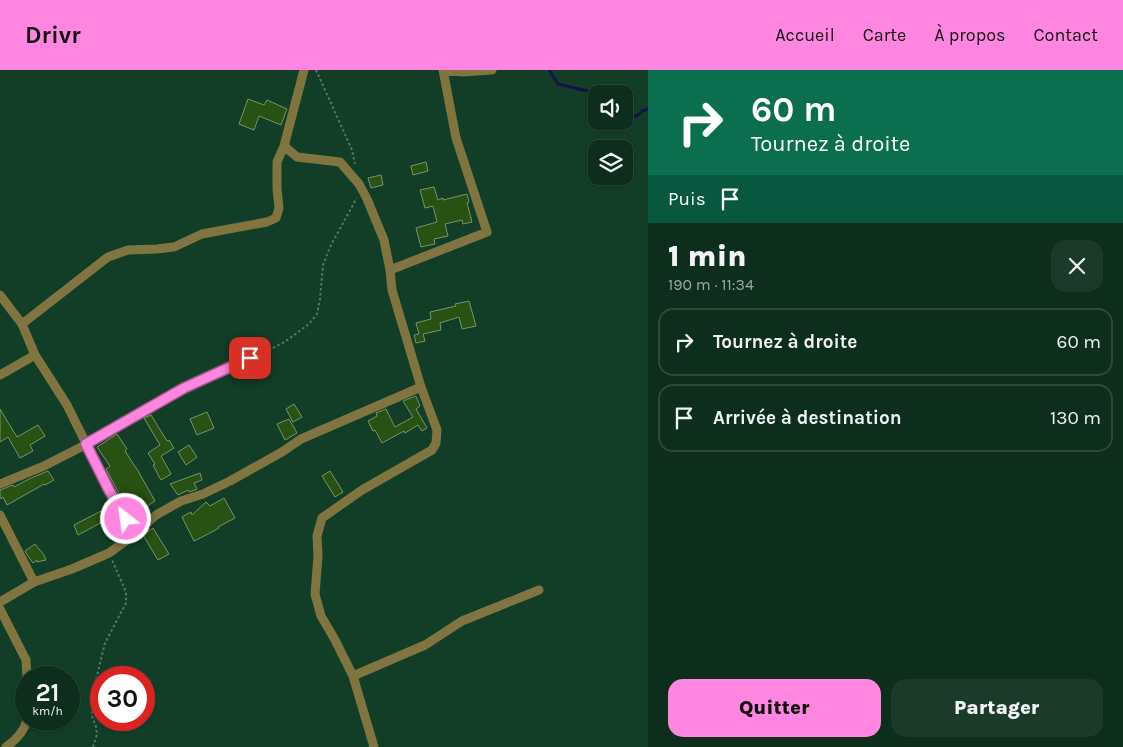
<!DOCTYPE html>
<html lang="fr">
<meta charset="utf-8">
<style>
:root{--surface:#0e2e1d;--page:#1c3a2a;--text:#f1f3f6;--muted:#9ba8a4;--line:#2e4a3b;--accent:#fe86e0}
body{margin:0;font-family:Karla,sans-serif;background:var(--page);color:var(--text);height:100vh;display:flex;flex-direction:column;font-size:19px;white-space:nowrap}
*{box-sizing:border-box;margin:0}
p{font-size:16px;color:var(--muted)}
.icon{flex:none;width:28px;height:28px;fill:none;stroke:currentColor;stroke-width:2;stroke-linecap:round;stroke-linejoin:round}
.map{position:relative;flex:1;overflow:hidden}
.panel{display:flex;flex-direction:column;background:var(--surface);width:475px}
.panel>*{flex:none}
.guide{background:#0b6e4f;color:#fff;overflow:hidden}
.tools{position:absolute;left:588px;top:15px;display:grid;gap:10px}
.tools a{display:grid;place-items:center;width:45px;height:45px;border-radius:10px;background:var(--surface);box-shadow:0 1px 4px #0004,0 0 0 1px var(--line);font-size:25px}
.speed{position:absolute;left:15px;top:596px;display:flex;gap:10px;font-size:25px;font-weight:700;text-align:center}
.speed>*{display:grid;place-content:center;width:65px;height:65px;border-radius:50%;background:var(--surface);box-shadow:0 1px 4px #0004,0 0 0 1px var(--line);line-height:1}
.speed small{font-size:12px;font-weight:400}
.speed .limit{border:8px solid #d22;background:#fff;color:#111}
.pin{position:absolute;display:grid;place-items:center;width:42px;height:42px;color:#fff;margin:-21px;border-radius:10px;box-shadow:0 2px 8px #0006}
.me{position:absolute;width:55px;margin:-28px;rotate:330deg;stroke-linejoin:round;filter:drop-shadow(0 0 4px #0008)}
.turn{display:flex;align-items:center;gap:18px;height:105px;padding:0 20px;font-size:22px}
.turn .icon{width:65px;height:65px;stroke-width:2.5}
.turn b{display:block;font-size:35px;line-height:42px}
.then{display:flex;align-items:center;height:48px;padding:0 20px;background:#0003;gap:10px;font-size:19px}
.round{display:grid;place-items:center;flex:none;width:52px;height:52px;border-radius:15px;background:var(--page)}
.summary{display:flex;align-items:center;justify-content:space-between;height:85px;padding:0 20px}
h1{font-size:30px;font-weight:800;line-height:38px}
.cta{display:flex;gap:10px;margin-top:auto;padding:10px 20px}
.cta a{flex:1;height:58px;border-radius:15px;background:var(--accent);color:#111;font-size:20px;font-weight:800;line-height:58px;text-align:center}
.cta a+a{background:var(--page);color:var(--text)}
ul{padding:0;list-style:none}
li{display:flex;align-items:center;gap:15px;height:68px;margin:0 10px 8px;padding:0 10px;border:2px solid var(--line);border-radius:15px}
li div{flex:1}
li b{display:block;font-size:19px}
li em{font-style:normal}
header{display:flex;align-items:center;gap:30px;box-sizing:border-box;height:70px;padding:0 25px;background:var(--accent);color:#111}
header strong{font-size:24px}
nav{display:flex;gap:28px;margin-inline-start:auto;font-size:18px}
main{display:flex;flex:1;min-height:0}
.map>svg:first-child{display:block}
</style>
<header>
<strong>Drivr</strong>
<nav><a>Accueil</a><a>Carte</a><a>À propos</a><a>Contact</a></nav>
</header>
<main>
<div class="map">
<svg width="648" height="677" viewBox="0 0 648 677">
<rect width="100%" height="100%" fill="#123e27"/>
<g fill="none" stroke-linecap="round" stroke-linejoin="round">
<!-- stream -->
<path stroke="#14114a" stroke-width="3" d="M549 0 558 14 583 20 596 22 600 24
M624 39 631 43 633 46H637L642 41 648 39"/>
</g>
<!-- building -->
<path fill="#285114" stroke="#79946e" d="M248 29 264 35 267 30 287 39 281 55 259 46 254 60 239 54Z
M426 92 428 101 413 105 411 96Z
M381 105 383 115 371 118 368 108Z
M434 117 438 130 443 128V130L467 124 469 132 467 133 472 152 463 154 462 150 445 154 448 166 434 169 435 174 421 177 416 158 437 152 433 136 425 138 420 120Z
M469 231 476 256 462 259 459 247 440 253 441 260 423 264 425 271 416 273 414 265 419 264 416 253 431 249 430 242 456 236 455 234Z
M416 326 420 336 416 339 427 358 422 361 418 355 405 363 404 361 382 373 375 360 373 361 368 351 377 346 376 343 386 339 395 357 413 347 403 331Z
M294 334 302 347 293 352 286 339Z
M0 339 17 367 38 355 45 366 30 375 33 381 20 388 8 367 0 372Z
M207 342 214 358 197 365 190 349Z
M151 345 167 371 169 370 174 378 161 386 171 404 161 410 153 395 155 394 148 383 160 375 144 348Z
M289 349 297 363 285 370 277 354Z
M117 364 127 379 125 381 138 401 155 431 143 439 134 424 123 431 106 399 110 396 97 377Z
M189 375 197 387 186 395 178 382Z
M48 401 54 410 45 415 44 414 7 435 3 427 0 429V420L13 415 14 417 29 409Z
M330 401 343 422 335 427 322 406Z
M200 403 202 410 194 413 197 419 195 420 189 422 188 420 178 425 170 414Z
M224 428 235 448 218 457 219 458 208 464 194 471 182 447 191 442 192 445 206 432 210 436Z
M101 441 106 450 78 465 74 455Z
M153 458 169 484 158 490 143 465Z
M35 474 44 485 46 490 37 492V490L33 493 28 486 25 481Z"/>
<g fill="none" stroke-linecap="round" stroke-linejoin="round">
<!-- path -->
<path stroke="#557965" stroke-width="2" stroke-dasharray="2.5 2.5" stroke-linecap="butt" d="M316 0 352 80 355 94
M273 278 286 271 309 254 317 244 320 229 323 195 330 177 354 133 356 128
M93 677 97 664 96 657 92 646 91 630 105 573 126 533V522L112 490"/>
<!-- minor -->
<path stroke="#807541" stroke-width="9" d="M444 0 463 2 492 0
M284 76 297 87 340 92 359 114 367 129 384 170 390 200 392 220 421 317 437 360 436 373 432 380 362 420 322 448 317 466 318 486 315 524 321 546 334 568 353 606 374 677
M390 200 487 162 456 68 443 0
M0 225 22 254 35 285 67 335 109 420 135 464
M22 254 108 187 128 180 157 179 174 177 202 164 267 152 276 148 279 138 277 119V92L284 76 304 0
M0 305 35 285
M0 414 44 396 87 374 184 318 266 281
M0 445 34 512
M0 532 34 512 72 499 109 483 135 464 156 445 181 431 203 424 230 411 282 382 301 369 421 317
M0 539 26 590 27 608
M353 606 425 575 462 551 539 520
M6 677C16 670 24 662 27 650"/>
</g>
<g fill="none" stroke-linecap="round" stroke-linejoin="round">
<!-- route casing -->
<g stroke="#a55792" stroke-width="12">
<path id="route" d="M126 449 109 420 86 374 184 318 250 288"/>
</g>
<!-- route -->
<use href="#route" stroke="#fe86e0" stroke-width="9"/>
</g>
</svg>
<div class="tools">
<a><svg class="icon" aria-label="sound" viewBox="0 0 24 24"><path d="M4 9h4l5-4v14l-5-4H4zM17 9q2 3 0 6"/></svg></a>
<a><svg class="icon" aria-label="layers" viewBox="0 0 24 24"><path d="M12 4l9 5-9 5-9-5zM3 14l9 5 9-5"/></svg></a>
</div>
<div class="speed"><div>21<small>km/h</small></div><div class="limit">30</div></div>
<div class="pin" style="left:250px;top:288px;background:#d93025"><svg class="icon" aria-label="arrive" viewBox="0 0 24 24"><path d="M6 21V4h12l-3 4 3 4H6"/></svg></div>
<svg class="me" style="left:126px;top:449px" viewBox="-20 -20 40 40"><circle r="17" fill="#fe86e0" stroke="#fff" stroke-width="3"/><path d="M0-11L8 9 0 5-8 9z" fill="#fff"/></svg>
</div>
<section class="panel">
<div class="guide">
<div class="turn"><svg class="icon" aria-label="right" viewBox="0 0 24 24"><path d="M7 20v-9h11M14 6l5 5-5 5"/></svg><div><b>60 m</b>Tournez à droite</div></div>
<div class="then">Puis<svg class="icon" aria-label="arrive" viewBox="0 0 24 24"><path d="M6 21V4h12l-3 4 3 4H6"/></svg></div>
</div>
<div class="summary"><div><h1>1 min</h1><p>190 m · 11:34</p></div><a class="round"><svg class="icon" aria-label="close" viewBox="0 0 24 24"><path d="M6 6l12 12M18 6L6 18"/></svg></a></div>
<ul>
<li><svg class="icon" aria-label="right" viewBox="0 0 24 24"><path d="M7 20v-9h11M14 6l5 5-5 5"/></svg><div><b>Tournez à droite</b></div><em>60 m</em></li>
<li><svg class="icon" aria-label="arrive" viewBox="0 0 24 24"><path d="M6 21V4h12l-3 4 3 4H6"/></svg><div><b>Arrivée à destination</b></div><em>130 m</em></li>
</ul>
<div class="cta"><a>Quitter</a><a>Partager</a></div>
</section>
</main>
